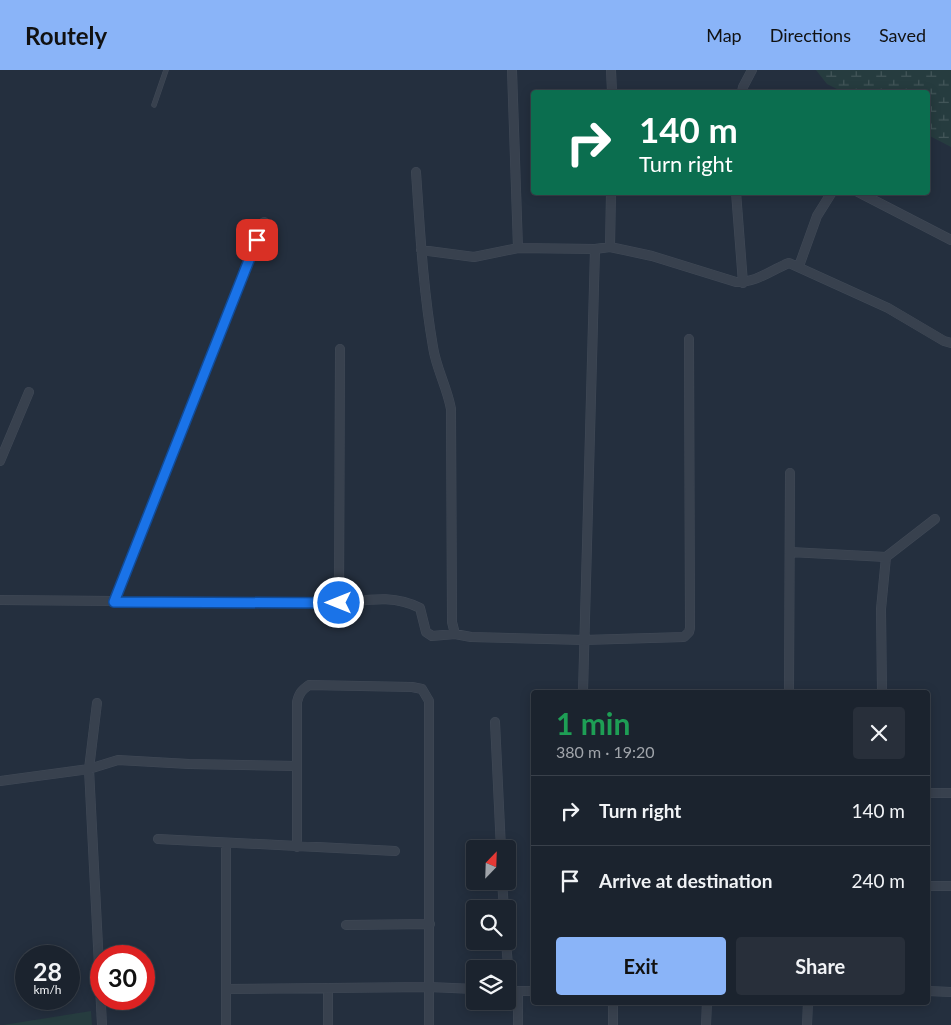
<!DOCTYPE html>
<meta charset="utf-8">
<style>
:root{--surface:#1b232e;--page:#282f3a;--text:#f1f3f6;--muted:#a0a4aa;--line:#39404a;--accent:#8ab4f8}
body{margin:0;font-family:Lato,sans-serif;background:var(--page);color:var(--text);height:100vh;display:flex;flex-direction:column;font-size:19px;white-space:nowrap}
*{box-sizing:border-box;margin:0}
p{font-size:16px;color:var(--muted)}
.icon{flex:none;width:28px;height:28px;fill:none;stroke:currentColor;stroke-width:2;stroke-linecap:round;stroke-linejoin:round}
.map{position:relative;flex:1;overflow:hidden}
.panel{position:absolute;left:531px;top:620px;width:399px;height:315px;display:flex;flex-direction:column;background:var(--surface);border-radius:5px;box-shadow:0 2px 12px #0003,0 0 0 1px var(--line)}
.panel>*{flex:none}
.banner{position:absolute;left:531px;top:20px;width:399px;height:105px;border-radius:5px;box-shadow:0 2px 12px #0003,0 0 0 1px var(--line);background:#0b6e4f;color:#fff;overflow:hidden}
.needle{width:32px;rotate:23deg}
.controls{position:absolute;left:466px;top:770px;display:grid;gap:10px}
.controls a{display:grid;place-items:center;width:50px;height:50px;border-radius:5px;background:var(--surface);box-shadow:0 2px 12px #0003,0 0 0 1px var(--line);font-size:25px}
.speed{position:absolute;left:15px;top:875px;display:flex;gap:10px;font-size:25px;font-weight:700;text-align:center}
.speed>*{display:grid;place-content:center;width:65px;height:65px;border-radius:50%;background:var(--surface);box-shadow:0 2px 12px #0003,0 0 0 1px var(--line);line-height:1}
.speed small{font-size:12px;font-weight:400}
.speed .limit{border:8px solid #d22;background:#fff;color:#111}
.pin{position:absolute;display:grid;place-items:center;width:42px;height:42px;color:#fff;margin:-21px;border-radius:10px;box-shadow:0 2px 8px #0006}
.me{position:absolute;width:55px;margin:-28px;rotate:270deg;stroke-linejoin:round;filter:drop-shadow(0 0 4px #0008)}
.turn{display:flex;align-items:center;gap:18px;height:105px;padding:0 25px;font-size:22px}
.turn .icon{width:65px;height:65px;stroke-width:2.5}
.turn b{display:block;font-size:35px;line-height:42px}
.round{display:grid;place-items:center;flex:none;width:52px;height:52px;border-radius:5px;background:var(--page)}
.summary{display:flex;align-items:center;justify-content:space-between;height:85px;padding:0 25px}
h1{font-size:30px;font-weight:700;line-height:38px;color:#1e9e55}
.cta{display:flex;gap:10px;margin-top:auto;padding:10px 25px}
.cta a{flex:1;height:58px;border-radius:5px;background:var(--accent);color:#111;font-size:20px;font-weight:700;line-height:58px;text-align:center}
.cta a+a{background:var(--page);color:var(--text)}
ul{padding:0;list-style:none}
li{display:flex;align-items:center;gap:15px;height:70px;padding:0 25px;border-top:1px solid var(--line)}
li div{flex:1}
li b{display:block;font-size:19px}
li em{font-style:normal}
header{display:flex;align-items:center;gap:30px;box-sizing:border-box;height:70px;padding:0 25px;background:var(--accent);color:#111}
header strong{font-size:24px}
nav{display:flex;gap:28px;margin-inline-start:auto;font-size:18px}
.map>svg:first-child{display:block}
</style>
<header>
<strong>Routely</strong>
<nav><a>Map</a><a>Directions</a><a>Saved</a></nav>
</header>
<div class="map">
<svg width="951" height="955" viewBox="0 0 951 955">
<defs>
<pattern id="wetland-marsh" width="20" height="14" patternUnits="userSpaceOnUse" patternTransform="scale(1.25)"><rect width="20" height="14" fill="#263c3f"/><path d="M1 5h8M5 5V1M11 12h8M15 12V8" fill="none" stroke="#435659"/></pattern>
</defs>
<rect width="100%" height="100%" fill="#242f3e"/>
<!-- green -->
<path fill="#263c3f" d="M91 941 92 955H3Z"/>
<!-- wetland -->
<path fill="url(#wetland-marsh)" d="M816 0H951V77L928 65V22H843L827 14Z"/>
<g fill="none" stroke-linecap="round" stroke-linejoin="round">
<!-- lane casing -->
<g stroke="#414a57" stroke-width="5.5">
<path id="lane" d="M154 35 166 0"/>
</g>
<!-- street casing -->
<g stroke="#414a57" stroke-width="10">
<path id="street" d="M512 0 518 178
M611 0 612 22
M742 22 743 17 752 0
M416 102C420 160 423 219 433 277 436 298 447 317 451 339L452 552 455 564
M736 122 743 213
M858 122 951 170
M610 177 611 122
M421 180 474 187 518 178 595 179 610 177 652 186 736 212C756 213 771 200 789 193L888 238 944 271 951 273
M799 196 817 146 832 122
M0 391 29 322
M790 482 886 487
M0 530 339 533C368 530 393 524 420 538L426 562 432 566 455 564 471 567 584 570 684 567 689 562 690 558 689 269
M114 532 264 152
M339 533 340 279
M583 622 595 179
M789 622 790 403
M882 622 881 539 886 487 935 449
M97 633 89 699 102 955
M495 652 501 779
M0 711 89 699 118 690 189 694 297 696
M928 723H951
M158 769 395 781
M226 774V955
M297 777V632C299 623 302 620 309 615L412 617 422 619 429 631V955
M502 811 504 839
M928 816H951
M346 855 430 854
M506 871 510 921
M226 919 429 917 475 919
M513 921H534
M928 921 951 922
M328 955V918
M518 955V921
M613 955V932
M706 955 707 932
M807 955 808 932"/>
</g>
<!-- lane -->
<use href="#lane" stroke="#38414e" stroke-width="4.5"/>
<!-- street -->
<use href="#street" stroke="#38414e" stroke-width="9"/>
</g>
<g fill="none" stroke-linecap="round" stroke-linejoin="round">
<!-- route casing -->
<g stroke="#114b97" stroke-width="12">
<path id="route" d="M257 170 114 532 339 533"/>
</g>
<!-- route -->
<use href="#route" stroke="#1a73e8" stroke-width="9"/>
</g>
</svg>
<div class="controls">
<a><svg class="needle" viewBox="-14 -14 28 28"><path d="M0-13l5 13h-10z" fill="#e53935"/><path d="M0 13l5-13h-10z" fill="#a0a4aa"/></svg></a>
<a><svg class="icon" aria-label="search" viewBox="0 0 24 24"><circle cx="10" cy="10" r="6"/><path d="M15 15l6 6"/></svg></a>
<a><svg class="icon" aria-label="layers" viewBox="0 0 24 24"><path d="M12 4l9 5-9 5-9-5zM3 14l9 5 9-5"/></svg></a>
</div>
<div class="speed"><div>28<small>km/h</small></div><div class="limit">30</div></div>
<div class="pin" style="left:257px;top:170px;background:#d93025"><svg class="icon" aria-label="arrive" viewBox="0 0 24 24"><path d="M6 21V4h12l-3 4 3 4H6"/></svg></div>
<svg class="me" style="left:339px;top:533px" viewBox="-20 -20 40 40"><circle r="17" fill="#1a73e8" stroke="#fff" stroke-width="3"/><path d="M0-11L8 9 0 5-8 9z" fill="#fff"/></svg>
<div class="banner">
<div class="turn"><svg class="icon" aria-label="right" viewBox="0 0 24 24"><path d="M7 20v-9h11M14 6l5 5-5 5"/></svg><div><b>140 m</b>Turn right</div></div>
</div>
<section class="panel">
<div class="summary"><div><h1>1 min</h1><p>380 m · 19:20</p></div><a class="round"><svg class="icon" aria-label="close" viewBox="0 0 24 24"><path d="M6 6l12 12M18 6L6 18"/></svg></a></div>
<ul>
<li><svg class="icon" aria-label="right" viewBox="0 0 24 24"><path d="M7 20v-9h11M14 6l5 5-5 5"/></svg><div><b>Turn right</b></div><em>140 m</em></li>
<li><svg class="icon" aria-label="arrive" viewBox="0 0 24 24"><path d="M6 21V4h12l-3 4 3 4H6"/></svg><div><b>Arrive at destination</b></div><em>240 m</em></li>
</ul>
<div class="cta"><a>Exit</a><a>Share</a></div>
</section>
</div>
